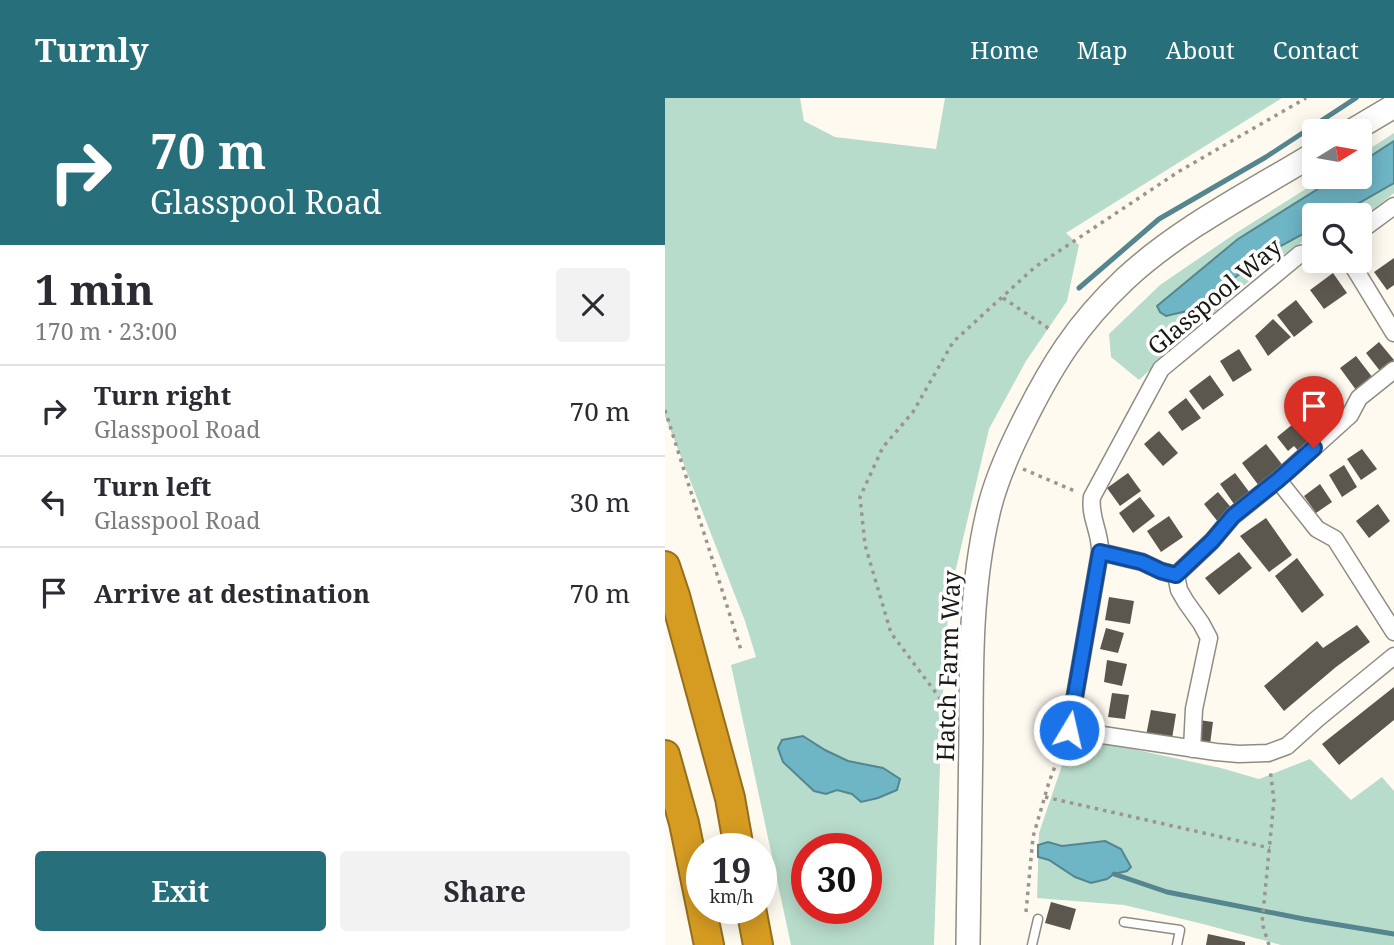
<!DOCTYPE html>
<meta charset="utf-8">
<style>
:root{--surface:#fff;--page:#f2f2f3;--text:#2b2b33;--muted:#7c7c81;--line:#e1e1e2;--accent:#27707b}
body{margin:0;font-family:"Noto Serif",serif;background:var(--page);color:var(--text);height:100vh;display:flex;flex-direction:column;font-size:26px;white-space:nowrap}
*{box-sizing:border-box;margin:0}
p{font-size:23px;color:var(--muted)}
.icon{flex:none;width:38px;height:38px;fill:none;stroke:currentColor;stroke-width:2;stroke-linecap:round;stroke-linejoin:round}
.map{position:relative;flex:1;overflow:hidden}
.panel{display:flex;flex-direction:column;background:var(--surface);width:665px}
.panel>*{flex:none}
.hud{background:#27707b;color:#fff;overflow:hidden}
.needle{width:46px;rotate:79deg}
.buttons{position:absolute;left:637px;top:21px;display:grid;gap:14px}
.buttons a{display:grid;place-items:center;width:70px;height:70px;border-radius:7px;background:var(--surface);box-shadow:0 4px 18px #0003;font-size:35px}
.speed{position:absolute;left:21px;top:735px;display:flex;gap:14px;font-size:35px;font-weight:700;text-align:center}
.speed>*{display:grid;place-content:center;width:91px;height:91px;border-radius:50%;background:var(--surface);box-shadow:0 4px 18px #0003;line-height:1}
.speed small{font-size:18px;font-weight:400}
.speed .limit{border:10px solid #d22;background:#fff;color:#111}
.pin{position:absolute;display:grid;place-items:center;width:60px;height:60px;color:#fff;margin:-72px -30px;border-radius:50% 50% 50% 0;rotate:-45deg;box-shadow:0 0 7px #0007}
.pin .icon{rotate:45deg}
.me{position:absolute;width:77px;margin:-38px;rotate:9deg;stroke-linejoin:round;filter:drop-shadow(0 0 5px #0008)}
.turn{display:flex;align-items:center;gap:24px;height:147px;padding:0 35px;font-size:32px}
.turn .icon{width:91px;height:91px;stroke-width:2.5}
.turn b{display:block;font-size:49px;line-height:60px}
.round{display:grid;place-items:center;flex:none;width:74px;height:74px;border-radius:7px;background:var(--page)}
.overview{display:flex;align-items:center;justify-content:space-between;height:119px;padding:0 35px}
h1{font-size:42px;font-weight:700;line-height:52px}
.cta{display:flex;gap:14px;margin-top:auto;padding:14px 35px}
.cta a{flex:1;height:80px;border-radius:7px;background:var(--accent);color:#fff;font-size:28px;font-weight:700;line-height:80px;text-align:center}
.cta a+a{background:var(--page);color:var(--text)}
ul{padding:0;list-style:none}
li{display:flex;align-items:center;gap:21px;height:91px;padding:0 35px;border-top:2px solid var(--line)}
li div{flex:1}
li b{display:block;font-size:26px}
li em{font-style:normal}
header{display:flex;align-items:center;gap:42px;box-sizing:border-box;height:98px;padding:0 35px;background:var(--accent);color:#fff}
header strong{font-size:33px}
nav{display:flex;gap:38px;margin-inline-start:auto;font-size:24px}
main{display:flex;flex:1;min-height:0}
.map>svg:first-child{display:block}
</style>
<header>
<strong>Turnly</strong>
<nav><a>Home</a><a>Map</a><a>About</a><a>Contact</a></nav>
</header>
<main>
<section class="panel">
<div class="hud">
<div class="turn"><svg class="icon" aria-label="right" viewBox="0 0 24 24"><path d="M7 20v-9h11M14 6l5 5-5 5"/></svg><div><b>70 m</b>Glasspool Road</div></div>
</div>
<div class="overview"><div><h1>1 min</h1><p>170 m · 23:00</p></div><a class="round"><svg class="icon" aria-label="close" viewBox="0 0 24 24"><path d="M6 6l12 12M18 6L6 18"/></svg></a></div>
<ul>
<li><svg class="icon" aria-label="right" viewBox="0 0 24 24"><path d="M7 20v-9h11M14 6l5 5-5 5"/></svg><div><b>Turn right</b><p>Glasspool Road</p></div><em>70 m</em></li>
<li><svg class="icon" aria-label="left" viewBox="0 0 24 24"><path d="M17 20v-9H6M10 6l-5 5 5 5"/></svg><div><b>Turn left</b><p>Glasspool Road</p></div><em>30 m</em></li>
<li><svg class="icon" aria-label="arrive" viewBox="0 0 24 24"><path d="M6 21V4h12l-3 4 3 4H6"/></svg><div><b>Arrive at destination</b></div><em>70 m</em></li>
</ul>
<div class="cta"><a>Exit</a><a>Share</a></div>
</section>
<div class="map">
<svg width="729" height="847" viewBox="0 0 729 847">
<rect width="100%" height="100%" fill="#fffaf0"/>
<!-- green -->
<path fill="#b8dccb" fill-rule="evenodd" d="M0 0H135L139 23 170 39 271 51 280 0H617L401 135 414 147 402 203 361 263 324 331 284 500 277 608 269 847H126L66 567 91 559 80 523 0 318ZM142 751H201V810H142Z
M729 35V95L708 112 695 117H649V136L599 170 544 219 535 216 503 243V255L474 282 446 259 444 236 495 187 571 135 658 80 695 79V57Z
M407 638 556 670 594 681 645 661 686 702 717 679 729 693V847H616L534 825 459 807 372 800 374 735Z"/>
<!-- water -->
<path fill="#6eb5c5" stroke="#558690" stroke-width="2" d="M729 43V85L673 117H649V130L612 150 522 213 501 218 495 214 492 208 573 141 672 79H695V65Z
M138 638 160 652 183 663 218 670 235 681 232 692 213 700 196 704 187 696 172 692 161 696 149 693 118 664 113 650 117 642Z
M440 743 456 751 466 769 462 773 449 776 442 781 426 785 410 779 384 762 373 759V747L383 744 397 748Z"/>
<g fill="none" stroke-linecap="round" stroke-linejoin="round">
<!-- stream -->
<path stroke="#558690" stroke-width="5" d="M414 190 494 121 601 59 691 0
M449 776 502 794 639 821 729 836"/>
</g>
<!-- building -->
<path fill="#5b574f" d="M729 160V187L722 192 709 174Z
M668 175 682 195 659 211 645 192Z
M631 202 648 224 629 239 612 217Z
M608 221 626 239 603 258 590 238Z
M714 244 729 262 715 273 701 255Z
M574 251 587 272 568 284 555 263Z
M691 258 708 280 691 292 675 270Z
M545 277 559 297 538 312 524 293Z
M664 287 678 307 667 315 653 296Z
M521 300 536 320 517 333 503 314Z
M649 303 670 328 659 337 652 329 646 334 632 317Z
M628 326 646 348 636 356 629 348 623 353 612 339Z
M494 333 513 355 498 368 479 346Z
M601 346 619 369 594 388 577 365Z
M697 351 712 371 696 382 682 361Z
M679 367 692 389 677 399 664 377Z
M463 375 476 393 455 408 442 390Z
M570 375 585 395 569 406 555 386Z
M655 386 667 404 651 415 639 398Z
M553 394 569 413 553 424 539 406Z
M475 399 490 418 468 435 454 415Z
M713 406 725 423 704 440 691 423Z
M504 418 518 439 496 454 482 433Z
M601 420 627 457 604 474 575 438Z
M574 454 587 470 554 497 540 480Z
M632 460 659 497 637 515 610 478Z
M444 499 469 503 465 526 440 522Z
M692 527 705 544 671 569 619 613 599 588 652 543 658 550Z
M441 530 459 535 453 555 435 551Z
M442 562 462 566 457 588 439 584Z
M729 589V622L674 667 657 646Z
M447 595 464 597 460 621 443 619Z
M486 612 511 616 506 647 480 643Z
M534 622 548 624 545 646 531 644Z
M386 804 411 811 405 832 380 825Z
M543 836 580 844V847H541Z"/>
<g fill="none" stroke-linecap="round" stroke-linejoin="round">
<!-- lane casing -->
<g stroke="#908c83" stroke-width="11">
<path id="lane" d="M459 824 515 832 512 847
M367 847 373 821"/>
</g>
<!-- street casing -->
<g stroke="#908c83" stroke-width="19">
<path id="street" d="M695 133 729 108
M649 153 635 156 496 271 427 399C424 419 436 435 435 454L404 632 551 654 574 656 603 655 622 648 652 621 729 558
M685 163 729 235
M613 382 652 431 670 441 729 534
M435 454 477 464 496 473 511 477
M511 477 547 443 568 418 613 382 685 317 694 300 729 272
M511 477 514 492 521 504 536 525 544 540 529 611 527 651"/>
</g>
<!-- secondary casing -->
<g stroke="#908c83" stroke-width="26">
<path id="secondary" d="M687 33 729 8
M303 847C304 777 305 706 306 636 306 562 306 487 323 415 330 384 343 355 357 327 386 268 412 226 460 181 515 130 585 95 649 56"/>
</g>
<!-- highway casing -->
<g stroke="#946e1d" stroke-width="32">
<path id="highway" d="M0 468 10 498 65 700 74 751
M0 657 19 725 44 847
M86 810 93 847"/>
</g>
<!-- path -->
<path stroke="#9a968f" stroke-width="3.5" stroke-dasharray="3.5 5" stroke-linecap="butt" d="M338 200 386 232
M0 312 76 552
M358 371 412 394
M286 615 226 535 200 447 195 399 218 349 248 314 288 244 370 169 513 74 641 0
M380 699 605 750
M361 814 368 739 384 684 399 645
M604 847 597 825 609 702 605 671"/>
<!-- lane -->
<use href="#lane" stroke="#fff" stroke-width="8"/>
<!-- street -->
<use href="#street" stroke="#fff" stroke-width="16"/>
<!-- secondary -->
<use href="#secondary" stroke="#fff" stroke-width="23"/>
<!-- highway -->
<use href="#highway" stroke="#d69c22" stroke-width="28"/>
</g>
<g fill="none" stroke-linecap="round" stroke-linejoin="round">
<!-- route casing -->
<g stroke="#114b97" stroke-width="18">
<path id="route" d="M404 632 435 454 477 464 496 473 511 477 547 443 568 418 613 382 649 350"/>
</g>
<!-- route -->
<use href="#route" stroke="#1a73e8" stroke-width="12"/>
</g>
<g text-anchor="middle" stroke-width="7" stroke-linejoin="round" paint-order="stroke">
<!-- street labels -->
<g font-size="24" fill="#1a1814" stroke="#fff">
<text transform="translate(550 199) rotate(-40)" y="8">Glasspool Way</text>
<text transform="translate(284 568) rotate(-88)" y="8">Hatch Farm Way</text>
</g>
</g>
</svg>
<div class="buttons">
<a><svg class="needle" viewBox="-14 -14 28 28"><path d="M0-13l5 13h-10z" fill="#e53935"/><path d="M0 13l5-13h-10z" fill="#7c7c81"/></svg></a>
<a><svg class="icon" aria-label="search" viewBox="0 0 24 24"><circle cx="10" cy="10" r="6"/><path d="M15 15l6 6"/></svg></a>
</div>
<div class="speed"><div>19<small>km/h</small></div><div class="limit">30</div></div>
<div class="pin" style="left:649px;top:350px;background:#d93025"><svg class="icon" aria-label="arrive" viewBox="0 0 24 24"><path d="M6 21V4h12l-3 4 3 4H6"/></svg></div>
<svg class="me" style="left:404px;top:632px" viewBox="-20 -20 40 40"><circle r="17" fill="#1a73e8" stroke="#fff" stroke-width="3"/><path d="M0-11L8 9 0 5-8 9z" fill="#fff"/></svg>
</div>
</main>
